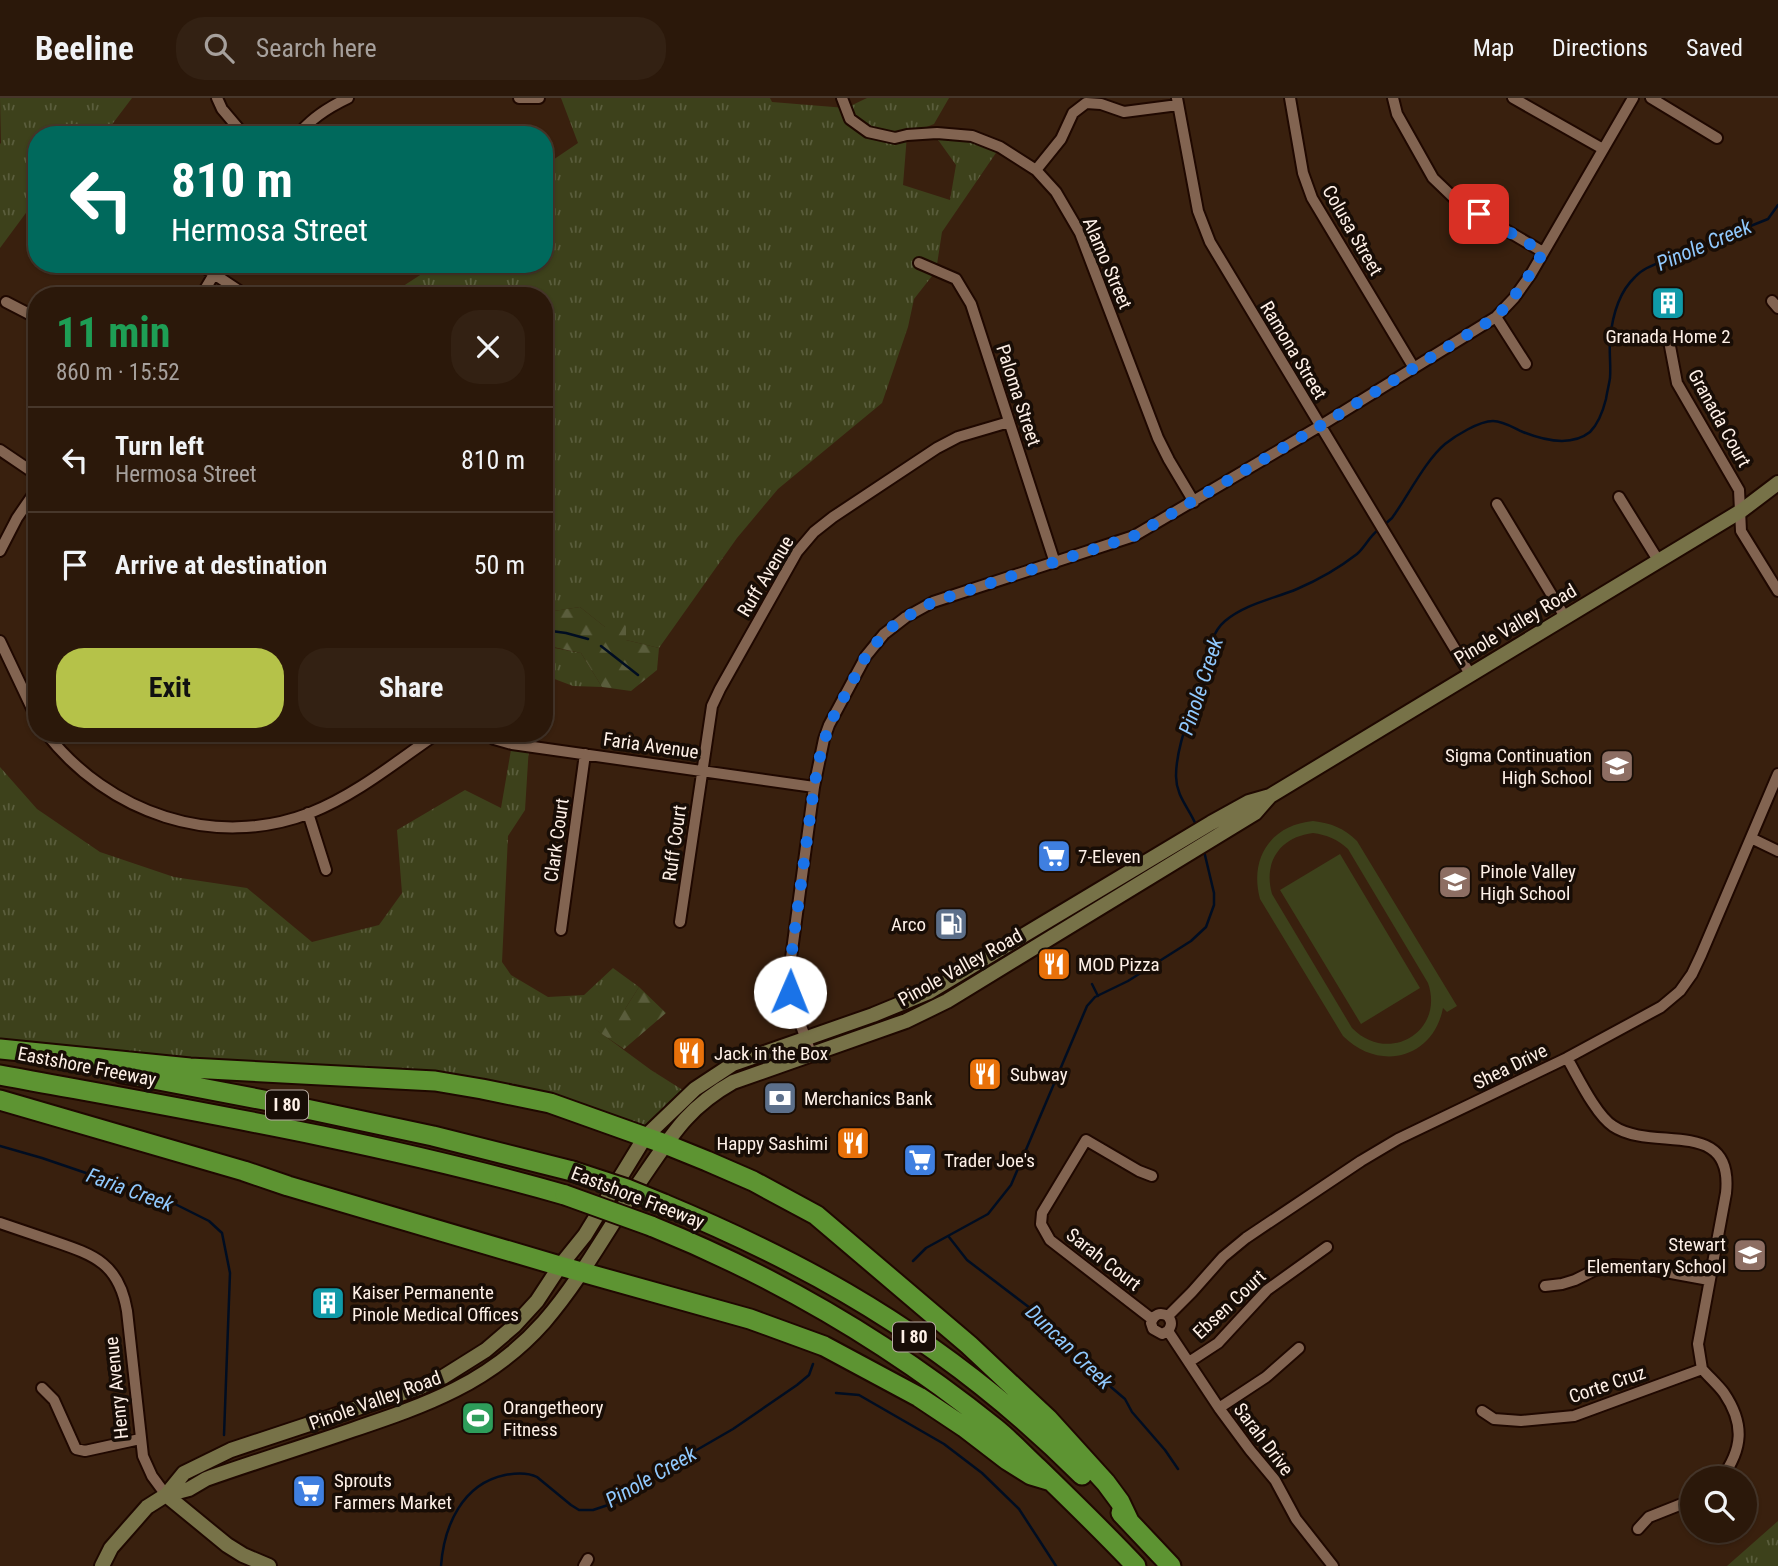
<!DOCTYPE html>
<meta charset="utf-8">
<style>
:root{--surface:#2b180a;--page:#332113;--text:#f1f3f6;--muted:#a6a09c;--line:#47372b;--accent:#b5c249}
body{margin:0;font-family:"Roboto Condensed",sans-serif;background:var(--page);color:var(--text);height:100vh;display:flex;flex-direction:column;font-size:26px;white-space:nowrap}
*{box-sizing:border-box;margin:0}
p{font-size:23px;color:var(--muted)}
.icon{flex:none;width:38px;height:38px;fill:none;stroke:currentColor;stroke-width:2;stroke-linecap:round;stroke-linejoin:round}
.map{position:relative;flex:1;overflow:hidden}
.side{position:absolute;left:28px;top:189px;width:525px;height:455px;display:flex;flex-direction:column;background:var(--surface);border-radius:28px;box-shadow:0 2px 5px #0004,0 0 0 2px var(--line)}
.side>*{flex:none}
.guide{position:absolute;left:28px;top:28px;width:525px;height:147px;border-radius:28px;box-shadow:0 2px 5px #0004,0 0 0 2px var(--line);background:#00695c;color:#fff;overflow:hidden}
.tools{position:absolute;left:1680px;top:1368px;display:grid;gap:14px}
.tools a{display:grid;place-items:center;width:77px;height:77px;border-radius:50%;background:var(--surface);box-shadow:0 2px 5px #0004,0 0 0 2px var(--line);font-size:35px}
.pin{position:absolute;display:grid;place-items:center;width:60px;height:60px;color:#fff;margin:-30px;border-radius:14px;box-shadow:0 4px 10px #0006}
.me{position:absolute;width:77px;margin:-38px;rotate:1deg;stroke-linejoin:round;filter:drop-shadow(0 0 5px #0008)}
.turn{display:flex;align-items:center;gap:24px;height:147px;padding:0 28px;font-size:32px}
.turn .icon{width:91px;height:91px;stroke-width:2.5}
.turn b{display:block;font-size:49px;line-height:60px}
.round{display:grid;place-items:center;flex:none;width:74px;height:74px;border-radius:28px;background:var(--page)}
.summary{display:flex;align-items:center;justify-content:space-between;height:119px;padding:0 28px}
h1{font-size:42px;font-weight:700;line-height:52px;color:#1e9e55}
.button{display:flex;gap:14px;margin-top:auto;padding:14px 28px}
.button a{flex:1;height:80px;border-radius:28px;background:var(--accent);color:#111;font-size:28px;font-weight:700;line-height:80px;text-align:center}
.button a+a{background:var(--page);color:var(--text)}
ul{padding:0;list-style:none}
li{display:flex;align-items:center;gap:21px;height:105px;padding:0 28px;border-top:2px solid var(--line)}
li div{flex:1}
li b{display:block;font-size:26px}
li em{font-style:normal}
header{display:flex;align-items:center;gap:42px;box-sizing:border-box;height:98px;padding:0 35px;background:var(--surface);border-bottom:2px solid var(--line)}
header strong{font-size:33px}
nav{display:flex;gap:38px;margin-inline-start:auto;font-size:24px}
.search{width:490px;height:63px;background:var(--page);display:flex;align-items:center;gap:18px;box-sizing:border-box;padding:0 24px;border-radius:28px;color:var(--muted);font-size:26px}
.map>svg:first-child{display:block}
</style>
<header>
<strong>Beeline</strong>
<div class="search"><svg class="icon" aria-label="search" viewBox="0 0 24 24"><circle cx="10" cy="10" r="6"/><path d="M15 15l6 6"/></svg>Search here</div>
<nav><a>Map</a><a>Directions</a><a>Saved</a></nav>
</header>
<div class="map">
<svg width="1778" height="1468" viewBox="0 0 1778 1468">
<defs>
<pattern id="grass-tufts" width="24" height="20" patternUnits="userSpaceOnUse" patternTransform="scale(1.75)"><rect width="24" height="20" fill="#3d411b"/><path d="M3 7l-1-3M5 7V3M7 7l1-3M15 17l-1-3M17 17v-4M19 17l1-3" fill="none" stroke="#5a5d3c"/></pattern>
<pattern id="forest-firs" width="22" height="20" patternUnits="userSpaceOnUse" patternTransform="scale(1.75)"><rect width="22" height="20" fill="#3d411b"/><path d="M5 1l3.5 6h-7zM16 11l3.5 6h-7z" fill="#5a5d3c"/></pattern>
</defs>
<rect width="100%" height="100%" fill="#39200e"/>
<!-- grass -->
<path fill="url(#grass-tufts)" d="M0 0H132L104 37H37V100L0 150V46L1 45Z
M561 0H770L772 4 846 10 867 0H949L934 26 907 37 903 87 950 102 956 67 936 39 972 38 1000 49 942 134 936 173 914 201 908 229 882 305 778 391 737 440 659 550 626 542 605 529 580 509 554 513 544 501V198H388L437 166H544V68L578 45Z
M544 548 581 555 602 589 573 588 544 577Z
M512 646 529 648 525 712 508 738 502 864 511 877 548 899 584 897 613 870 639 889 625 911 594 930 651 972 689 996 645 1039 482 991 0 951V669L37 711 100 754 174 779 247 790 312 844 379 827 402 795 397 732 465 692 501 710Z
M1778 1423V1468H1727Z"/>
<!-- forest -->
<path fill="url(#forest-firs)" d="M544 501 554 513 580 509 605 529 626 524V542L659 550 657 572 631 593 602 589 581 555 544 547Z
M639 889 666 915 624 951 593 930 611 912 625 911Z"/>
<!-- pitch -->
<path fill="#3d411b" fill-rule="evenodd" d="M1313 723C1331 725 1344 730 1357 743L1457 908 1447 914 1443 910C1433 961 1379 974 1343 938L1260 801C1249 760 1271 727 1313 723ZM1313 735C1327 737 1337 741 1348 751L1428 885C1445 934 1388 967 1352 930L1272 796C1263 764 1280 739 1313 735Z
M1340 756 1420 890 1361 926 1280 792Z"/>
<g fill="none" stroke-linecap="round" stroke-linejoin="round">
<!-- stream -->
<path stroke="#000d21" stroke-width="2.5" d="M1383 428 1392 420C1408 398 1425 363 1445 346 1455 338 1479 323 1493 323 1503 323 1514 330 1523 334 1543 342 1571 349 1590 334 1599 325 1603 313 1606 301 1607 294 1609 287 1610 280 1611 267 1609 255 1610 242 1612 220 1618 195 1635 179 1642 171 1653 167 1663 163L1768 121 1778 107
M544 532 566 535 588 541
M601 548 638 577
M1196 727C1189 710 1176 698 1176 678 1176 658 1183 635 1190 616 1194 606 1201 598 1204 588 1211 566 1205 540 1225 523 1245 506 1273 501 1297 491 1318 482 1339 470 1357 456 1365 449 1369 439 1378 432
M1092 886 1098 898
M0 1048 42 1060 171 1104 209 1123 222 1135 230 1175 224 1337
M949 1139 967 1162 1030 1210 1040 1223 1055 1237 1102 1275 1111 1289 1125 1301 1132 1314 1165 1352 1178 1371
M913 1163 926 1150 988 1116 1011 1087 1087 908 1095 899 1128 883 1191 843 1206 829 1214 807V795L1204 753
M836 1295 859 1297 944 1346 982 1375 1019 1411 1056 1468
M441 1468C444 1428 462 1386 505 1377 516 1375 527 1374 537 1379L571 1407 579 1412H593L617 1404 633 1394 669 1368 733 1331 797 1287 809 1277 813 1266"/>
<!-- street casing -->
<g stroke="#1f0800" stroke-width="14">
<path id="street" d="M217 0 222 11 244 37
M519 0H539
M842 0 850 21 868 34 895 40 907 37 937 35 972 38 1000 49 1036 72 1056 94 1080 135 1158 340 1169 362 1194 404
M1177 0 1198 113 1210 144 1470 576
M1290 0 1303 75 1312 100 1414 270
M1393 0 1397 16 1433 80 1457 103 1543 154
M1513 0 1603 51
M1651 0 1717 40
M298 37C311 20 329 9 348 0
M1036 72 1061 41 1073 15 1086 5 1101 6 1124 14 1178 7
M919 165 956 181 971 206 1055 465
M199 166 247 198
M201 198 220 166
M1772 203 1778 210
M6 204 37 220
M1496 219 1526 266
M1669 243 1677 285 1739 392 1741 433 1778 493
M0 352 37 377
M1619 399 1658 462
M1497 406 1565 519
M0 453 17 420 37 391
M0 543 37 621
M46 635C108 715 214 752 310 715 356 697 397 663 438 635
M484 635 494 641 512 646 814 689
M308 715 326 772
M1751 740 1778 753
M680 824 712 608 720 591 797 454 814 434 833 419 937 350 958 339 1009 324
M561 832 585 656
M811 955 793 906 789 875 814 689 824 641 829 627 866 558 884 536 906 519 933 504 1134 438 1320 328 1496 219 1514 200 1531 176 1633 0
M1567 960C1578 979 1596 1017 1613 1028 1653 1055 1734 1018 1726 1095L1698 1246 1702 1271
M1152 1078 1139 1073 1086 1042 1042 1115 1041 1126 1050 1142 1152 1221
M0 1125C18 1131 35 1137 53 1143 94 1157 119 1165 127 1213L143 1358 152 1378 166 1397
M1545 1188 1562 1186 1575 1182 1597 1171 1613 1167 1633 1168 1709 1182
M1168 1218 1192 1194 1223 1159 1246 1140 1361 1063 1398 1041 1567 960 1661 909 1680 893 1692 876 1701 857 1778 676
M1168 1233 1162 1236 1153 1231 1151 1225C1154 1216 1160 1214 1168 1218 1172 1224 1172 1227 1168 1233L1219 1310 1250 1352 1275 1382 1296 1421 1333 1468
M1189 1264 1218 1245 1267 1192 1327 1149
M1702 1271C1709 1279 1718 1287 1724 1295 1745 1326 1743 1351 1721 1381
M42 1290 54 1302 76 1351 85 1353 140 1341
M1219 1310 1266 1279 1299 1250
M1482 1313 1494 1321 1521 1323 1574 1318 1702 1271
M1638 1431 1649 1419 1692 1402
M584 1468 588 1461"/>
</g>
<!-- secondary casing -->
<g stroke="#1f0800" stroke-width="18">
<path id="secondary" d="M166 1397 189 1391 206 1381C254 1364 303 1349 352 1332 426 1307 490 1285 544 1224 582 1180 610 1127 643 1079 672 1037 687 1010 733 984L906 923 947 903 1255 715 1270 698
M166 1397 227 1447 243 1457 269 1468
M102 1468 111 1450 147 1409 166 1397 184 1375 231 1352 421 1289 443 1279 486 1252 514 1228 537 1203 560 1168 585 1137 645 1039 695 991 733 966 873 917 929 894 1211 725 1249 704 1270 698 1741 413 1778 385"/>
</g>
<!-- highway casing -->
<g stroke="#1f0800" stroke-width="23">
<path id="highway" d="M0 951 190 970 435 983 482 991 550 1005 665 1046 707 1063 753 1083 816 1117 969 1247 1048 1321 1106 1385 1120 1404 1129 1423
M122 975 269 1003 433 1038 572 1073
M0 977C189 1012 380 1044 565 1097
M0 1002 244 1073 288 1088 560 1168 750 1221 824 1248 919 1299 964 1329 1007 1362 1031 1377 1051 1383
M664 1106C726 1132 788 1161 846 1195 932 1245 1012 1307 1082 1377
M651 1128C775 1178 891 1246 995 1330 1010 1342 1024 1357 1038 1370 1071 1402 1104 1434 1136 1468
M1121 1415 1171 1468"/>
</g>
<!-- street -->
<use href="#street" stroke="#826451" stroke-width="10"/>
<!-- secondary -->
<use href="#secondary" stroke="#777248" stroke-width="14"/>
<!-- highway -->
<use href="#highway" stroke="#5d9432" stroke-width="19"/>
<!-- highway-bridge casing -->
<g stroke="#1f0800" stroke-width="23" stroke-linecap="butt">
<path id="highway-bridge" d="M572 1073 627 1091 664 1106
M565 1097 651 1128"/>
</g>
<!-- highway-bridge -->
<use href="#highway-bridge" stroke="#5d9432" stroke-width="19"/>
</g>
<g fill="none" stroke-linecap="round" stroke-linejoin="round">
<!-- route -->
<path stroke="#1a73e8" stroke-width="12" stroke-dasharray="0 21.6" d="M790 894 789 875 814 689 820 658 829 627 866 558 874 547 894 527 906 519 933 504 1134 438 1320 328 1496 219C1515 199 1530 178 1543 154L1479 116"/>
</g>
<!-- icons -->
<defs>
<g id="building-square" transform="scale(1.75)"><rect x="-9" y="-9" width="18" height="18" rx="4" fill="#0f9aa8" stroke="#180d06"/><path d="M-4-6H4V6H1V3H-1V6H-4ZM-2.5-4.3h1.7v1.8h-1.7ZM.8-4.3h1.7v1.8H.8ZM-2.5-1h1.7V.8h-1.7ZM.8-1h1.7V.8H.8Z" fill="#fff"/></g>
<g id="school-square" transform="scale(1.75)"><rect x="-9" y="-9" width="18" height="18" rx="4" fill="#8d6e63" stroke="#180d06"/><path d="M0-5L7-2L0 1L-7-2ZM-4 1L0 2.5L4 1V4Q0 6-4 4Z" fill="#fff"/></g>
<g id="supermarket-square" transform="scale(1.75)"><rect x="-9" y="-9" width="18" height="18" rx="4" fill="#3f7fe0" stroke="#180d06"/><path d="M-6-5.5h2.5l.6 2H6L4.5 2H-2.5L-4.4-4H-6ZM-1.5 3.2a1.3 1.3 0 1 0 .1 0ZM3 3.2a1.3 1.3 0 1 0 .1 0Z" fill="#fff"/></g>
<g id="fuel-square" transform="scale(1.75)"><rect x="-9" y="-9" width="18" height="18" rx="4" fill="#5c6f8a" stroke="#180d06"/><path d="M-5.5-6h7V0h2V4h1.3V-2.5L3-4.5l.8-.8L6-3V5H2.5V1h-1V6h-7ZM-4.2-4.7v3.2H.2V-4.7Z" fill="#fff"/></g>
<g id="restaurant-square" transform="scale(1.75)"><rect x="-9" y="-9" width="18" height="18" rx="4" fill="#e8710a" stroke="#180d06"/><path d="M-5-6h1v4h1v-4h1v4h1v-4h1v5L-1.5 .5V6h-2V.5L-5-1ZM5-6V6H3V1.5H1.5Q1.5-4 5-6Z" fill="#fff"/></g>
<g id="bank-square" transform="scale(1.75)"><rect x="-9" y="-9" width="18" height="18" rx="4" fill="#5c6f8a" stroke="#180d06"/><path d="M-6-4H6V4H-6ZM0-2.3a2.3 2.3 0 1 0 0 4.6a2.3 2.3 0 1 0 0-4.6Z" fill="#fff"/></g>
<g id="stadium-square" transform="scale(1.75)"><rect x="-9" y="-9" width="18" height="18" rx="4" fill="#2e9e5b" stroke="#180d06"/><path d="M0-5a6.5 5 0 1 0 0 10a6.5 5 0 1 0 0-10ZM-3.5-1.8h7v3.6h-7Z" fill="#fff"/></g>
</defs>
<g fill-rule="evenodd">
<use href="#building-square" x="1668" y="205"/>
<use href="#school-square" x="1617" y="668"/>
<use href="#supermarket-square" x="1054" y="758"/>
<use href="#school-square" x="1455" y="784"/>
<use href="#fuel-square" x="951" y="826"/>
<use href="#restaurant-square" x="1054" y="866"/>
<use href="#restaurant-square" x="689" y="955"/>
<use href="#restaurant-square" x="985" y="976"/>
<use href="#bank-square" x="780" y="1000"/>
<use href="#restaurant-square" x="853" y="1045"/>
<use href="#supermarket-square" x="920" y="1062"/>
<use href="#school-square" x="1750" y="1157"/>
<use href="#building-square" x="328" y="1205"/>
<use href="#stadium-square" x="478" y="1320"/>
<use href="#supermarket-square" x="309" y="1393"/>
</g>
<g text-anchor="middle" stroke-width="7" stroke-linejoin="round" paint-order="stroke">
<!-- shield labels -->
<g fill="#180d06" stroke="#b9aca4" stroke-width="2">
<rect x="266" y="992.5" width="42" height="29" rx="5"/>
<rect x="893" y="1224.5" width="42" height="29" rx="5"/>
</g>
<g font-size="18" font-weight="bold" fill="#fef0e7">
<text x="287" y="1013">I 80</text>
<text x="914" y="1245">I 80</text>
</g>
<!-- street labels -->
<g font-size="19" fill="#fef0e7" stroke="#180d06">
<text transform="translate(1353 132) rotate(60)" y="7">Colusa Street</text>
<text transform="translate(1108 165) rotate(67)" y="7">Alamo Street</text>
<text transform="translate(1294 252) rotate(59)" y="7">Ramona Street</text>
<text transform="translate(1019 297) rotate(72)" y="7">Paloma Street</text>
<text transform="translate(1720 320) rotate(61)" y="7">Granada Court</text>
<text transform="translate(765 478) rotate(-59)" y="7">Ruff Avenue</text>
<text transform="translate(1515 526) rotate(-31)" y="7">Pinole Valley Road</text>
<text transform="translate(651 647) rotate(8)" y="7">Faria Avenue</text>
<text transform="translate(556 742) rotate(-82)" y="7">Clark Court</text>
<text transform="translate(674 745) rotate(-82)" y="7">Ruff Court</text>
<text transform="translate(960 869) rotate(-29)" y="7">Pinole Valley Road</text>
<text transform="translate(87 968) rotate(11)" y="7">Eastshore Freeway</text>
<text transform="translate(1510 968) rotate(-26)" y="7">Shea Drive</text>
<text transform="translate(638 1099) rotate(21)" y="7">Eastshore Freeway</text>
<text transform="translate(1104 1161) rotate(38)" y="7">Sarah Court</text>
<text transform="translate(1229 1206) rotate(-43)" y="7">Ebsen Court</text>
<text transform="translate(1607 1286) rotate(-19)" y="7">Corte Cruz</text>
<text transform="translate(116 1290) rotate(-96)" y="7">Henry Avenue</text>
<text transform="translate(375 1302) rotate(-20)" y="7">Pinole Valley Road</text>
<text transform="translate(1264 1341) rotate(53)" y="7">Sarah Drive</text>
</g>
<!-- poi labels -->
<g font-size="19" fill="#fef0e7" stroke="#180d06" text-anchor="start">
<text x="1668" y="245" text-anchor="middle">Granada Home 2</text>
<text x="1592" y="664" text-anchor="end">Sigma Continuation<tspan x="1592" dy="22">High School</tspan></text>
<text x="1078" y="765">7-Eleven</text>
<text x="1480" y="780">Pinole Valley<tspan x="1480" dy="22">High School</tspan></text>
<text x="926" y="833" text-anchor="end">Arco</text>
<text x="1078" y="873">MOD Pizza</text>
<text x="714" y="962">Jack in the Box</text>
<text x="1010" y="983">Subway</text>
<text x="804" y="1007">Merchanics Bank</text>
<text x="828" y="1052" text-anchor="end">Happy Sashimi</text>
<text x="944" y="1069">Trader Joe's</text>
<text x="1726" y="1153" text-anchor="end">Stewart<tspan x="1726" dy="22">Elementary School</tspan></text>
<text x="352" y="1201">Kaiser Permanente<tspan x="352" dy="22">Pinole Medical Offices</tspan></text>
<text x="503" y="1316">Orangetheory<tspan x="503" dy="22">Fitness</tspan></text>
<text x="334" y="1389">Sprouts<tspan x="334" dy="22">Farmers Market</tspan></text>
</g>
<!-- water labels -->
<g font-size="21" font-style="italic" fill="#90c9fe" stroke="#180d06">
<text transform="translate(1704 147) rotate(-23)" y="7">Pinole Creek</text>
<text transform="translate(1201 588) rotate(-72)" y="7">Pinole Creek</text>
<text transform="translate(130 1092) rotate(20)" y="7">Faria Creek</text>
<text transform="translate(1069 1249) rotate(44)" y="7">Duncan Creek</text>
<text transform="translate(651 1379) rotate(-30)" y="7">Pinole Creek</text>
</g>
</g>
</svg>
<div class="tools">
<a><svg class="icon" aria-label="search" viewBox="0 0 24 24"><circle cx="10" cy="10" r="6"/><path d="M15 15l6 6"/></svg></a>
</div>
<div class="pin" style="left:1479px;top:116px;background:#d93025"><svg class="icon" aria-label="arrive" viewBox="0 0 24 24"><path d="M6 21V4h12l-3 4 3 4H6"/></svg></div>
<svg class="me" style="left:790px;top:894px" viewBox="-20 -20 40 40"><circle r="19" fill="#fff"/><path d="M0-13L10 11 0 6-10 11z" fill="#1a73e8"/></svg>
<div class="guide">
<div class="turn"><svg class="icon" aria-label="left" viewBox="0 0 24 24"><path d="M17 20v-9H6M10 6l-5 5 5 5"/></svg><div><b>810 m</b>Hermosa Street</div></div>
</div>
<section class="side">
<div class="summary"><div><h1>11 min</h1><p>860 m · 15:52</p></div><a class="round"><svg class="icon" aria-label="close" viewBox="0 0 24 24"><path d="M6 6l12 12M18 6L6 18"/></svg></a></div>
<ul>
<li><svg class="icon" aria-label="left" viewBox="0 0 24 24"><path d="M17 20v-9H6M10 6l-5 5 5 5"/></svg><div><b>Turn left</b><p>Hermosa Street</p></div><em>810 m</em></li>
<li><svg class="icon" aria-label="arrive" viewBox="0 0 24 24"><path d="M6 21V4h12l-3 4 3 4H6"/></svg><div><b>Arrive at destination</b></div><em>50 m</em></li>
</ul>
<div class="button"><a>Exit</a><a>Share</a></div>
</section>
</div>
